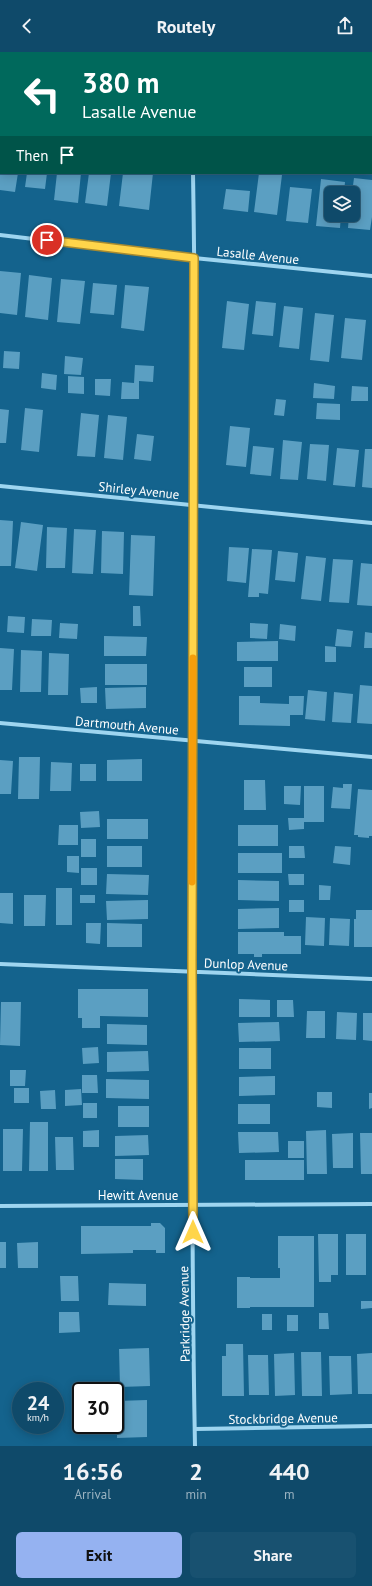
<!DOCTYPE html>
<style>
:root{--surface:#0f4a6a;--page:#185170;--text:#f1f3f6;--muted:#9bb3c1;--line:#2f627e;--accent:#95b2f1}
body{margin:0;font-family:"PT Sans",sans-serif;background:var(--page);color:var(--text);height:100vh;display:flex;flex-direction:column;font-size:15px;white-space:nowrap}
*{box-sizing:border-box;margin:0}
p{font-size:13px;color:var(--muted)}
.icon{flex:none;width:22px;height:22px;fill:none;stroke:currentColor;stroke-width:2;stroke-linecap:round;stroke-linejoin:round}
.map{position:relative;height:1394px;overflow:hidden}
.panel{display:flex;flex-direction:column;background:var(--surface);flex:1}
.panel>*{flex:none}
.hud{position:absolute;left:0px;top:0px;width:372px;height:122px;box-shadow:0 2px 10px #0003,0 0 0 1px var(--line);background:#00695c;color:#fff;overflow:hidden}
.fabs{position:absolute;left:324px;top:134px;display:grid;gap:8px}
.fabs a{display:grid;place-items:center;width:36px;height:36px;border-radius:6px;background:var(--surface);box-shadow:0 2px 10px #0003,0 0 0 1px var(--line);font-size:20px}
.speed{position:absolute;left:12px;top:1330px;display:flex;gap:8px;font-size:20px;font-weight:700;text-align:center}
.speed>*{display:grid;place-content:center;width:52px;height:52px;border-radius:50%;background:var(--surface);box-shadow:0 2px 10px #0003,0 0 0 1px var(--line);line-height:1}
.speed small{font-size:10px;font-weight:400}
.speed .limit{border:2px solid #111;border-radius:6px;background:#fff;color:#111}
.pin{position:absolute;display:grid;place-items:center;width:34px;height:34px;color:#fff;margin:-17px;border:2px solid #fff;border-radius:50%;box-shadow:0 1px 4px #0007}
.me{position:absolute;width:44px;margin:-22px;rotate:0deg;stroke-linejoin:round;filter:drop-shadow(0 0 3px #0008)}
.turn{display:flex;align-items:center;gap:14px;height:84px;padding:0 16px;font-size:18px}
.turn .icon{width:52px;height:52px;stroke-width:2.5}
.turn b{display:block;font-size:28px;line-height:34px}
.then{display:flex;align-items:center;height:38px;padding:0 16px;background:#0003;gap:8px;font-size:15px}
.eta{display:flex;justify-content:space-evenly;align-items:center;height:68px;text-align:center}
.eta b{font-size:24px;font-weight:700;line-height:28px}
.action{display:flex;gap:8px;margin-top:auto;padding:8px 16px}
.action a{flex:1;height:46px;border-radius:6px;background:var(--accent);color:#111;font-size:16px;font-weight:700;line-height:46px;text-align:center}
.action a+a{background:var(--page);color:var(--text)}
header{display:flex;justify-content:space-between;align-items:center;height:52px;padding:0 16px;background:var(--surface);font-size:18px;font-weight:700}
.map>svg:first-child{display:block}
</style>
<header><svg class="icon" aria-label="back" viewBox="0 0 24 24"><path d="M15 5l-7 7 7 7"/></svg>Routely<svg class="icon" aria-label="share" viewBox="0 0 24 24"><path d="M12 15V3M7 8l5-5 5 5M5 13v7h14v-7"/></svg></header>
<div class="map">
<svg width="372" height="1394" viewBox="0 0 372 1394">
<rect width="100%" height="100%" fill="#14638d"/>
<!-- building -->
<path fill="#5b9fc2" d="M0 121H18L15 140 0 138Z
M27 121H47L45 137 25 135Z
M57 121H81L78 151 54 148Z
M89 121H111L107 154 85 151Z
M123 121H153L149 158 119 154Z
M259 121 282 123 277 163 254 160Z
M354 126 372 128V165L370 178 348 176 349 163H353L352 141Z
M321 127 345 130 344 141H331V163H341L340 176 316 174Z
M290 135 312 137 308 171 286 169Z
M226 137 250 139 248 160 223 157Z
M0 219 21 221 17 263 0 261Z
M29 223 52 226 48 268 25 265Z
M61 227 85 229 80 272 57 270Z
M93 231 117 233 114 263 90 261Z
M125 233 149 235 144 279 121 276Z
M227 249 249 252 244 298 222 296Z
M256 249 276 251 273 284 252 282Z
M284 254 303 256 299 297 279 295Z
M315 261 334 263 329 310 310 308Z
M345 266 366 268 362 308 341 306Z
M4 299 20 300 19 317 3 316Z
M65 304 83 306 81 323 64 322Z
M135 313 154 314 153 330 139 329V347H121L122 330 134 331Z
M42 321 57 323 56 338 41 336Z
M68 324 84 325V342L68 341Z
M95 327H111L110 344 95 343Z
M314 331 335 334 334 347 313 346Z
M352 334 368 335V349H351Z
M276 347 286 348 284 364 274 363Z
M317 351 340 352V368L316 367Z
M25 356 43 358 39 400 21 398Z
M0 357 9 358 6 391H0Z
M81 361 99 363 95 405 77 404Z
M108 363 127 365 123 408 104 406Z
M230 374 250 376 246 415 226 413Z
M137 382 154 384 151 409 134 407Z
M283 388 302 390 298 428 280 427Z
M310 392 329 393 326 429 307 427Z
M253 394 274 396 271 424 250 422Z
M337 396 359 398 355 435 333 433Z
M365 397H372V436L362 435Z
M0 468 13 469 11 514H0Z
M21 470 43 473 37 519 15 516Z
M47 475 67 476 65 516H46Z
M74 477 96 478 93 522 72 521Z
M102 479 124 480 123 522 101 521Z
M131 483 155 484 153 544 129 543Z
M229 495 249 496 246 531 227 529Z
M252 497 272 498 268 542 259 541V545H248Z
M278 499 298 501 295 530 275 528Z
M306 504 326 506 321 549 301 547Z
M333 507 353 508 349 551 329 550Z
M361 511 372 512V554L357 553Z
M133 554H140L141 574H133Z
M8 564 25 565 24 581 7 580Z
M32 567 52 568 51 584H31Z
M60 571 78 572 77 587 59 586Z
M250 571 268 572 267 587 250 586Z
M280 572 296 574 295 589 279 587Z
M337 577 353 579 351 595 335 594Z
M365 580 372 581V596H364Z
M104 584 147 585 146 604H104Z
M278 589V609H237V590Z
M325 594 336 595V610H325Z
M0 596 14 597 12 638H0Z
M21 598 42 599 41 640H20Z
M49 601 69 602 68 643H48Z
M105 612H147V633H105Z
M244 615H272V635H244Z
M360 633 372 634V672L357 671Z
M97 635V651H81L80 636Z
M146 635V656L106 657 105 636Z
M308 638 327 640 325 669 305 667Z
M334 640 353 642 351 671 332 670Z
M239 644H260V651L289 652V644H304L303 663H290V674L239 673Z
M19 705H40L39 747H18Z
M142 707V729H107V708Z
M0 708 13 709 11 742H0Z
M51 710 72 711 71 739H50Z
M80 712H96V729H80Z
M244 728H265L266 758H244Z
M343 732H352L350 757 331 756 333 735 343 736Z
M284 734H301L300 753 284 752Z
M304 734H324V770H304V777L289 778 288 766H304Z
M358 737 372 738V784H369V786L358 785V783H354Z
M99 759 100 775 81 776 80 760Z
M107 767H148V787H107Z
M59 773H78V793H58Z
M238 773H278V794H238Z
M81 787H96V805H81Z
M107 794H142V815H107Z
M289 794H304L305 806H289Z
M335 794 351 795 350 813 333 811Z
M238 801H282V821H238Z
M67 804H79V821L67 820Z
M81 816H97V833H81Z
M107 822 149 823 148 843 106 842Z
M288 822H304V833H289Z
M238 828 279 829V849L238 848Z
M319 833 331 834 330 848H319Z
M56 836H72V873H56Z
M0 841H13V872L0 871Z
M24 843H46L45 874H24Z
M80 843H95V851H80Z
M148 848V867L107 868 106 849Z
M289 848H304V860H289Z
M279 856V876L238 877V857Z
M356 858H372V895H354V867H356Z
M306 865 325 866 324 894 305 893Z
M330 866 350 867 349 894 329 893Z
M86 871H101L100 892 86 891Z
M107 871 142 872V895H107Z
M238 880H284V884H301V902H262V905H254V902H238Z
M78 937H148V965L100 964V976H82V966H78Z
M239 947 270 948V965H239Z
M277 948H293L294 965H277Z
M1 950H21L20 994 0 993Z
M307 959H325V986H306Z
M337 960 357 961 356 988 336 987Z
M363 961H372V989L363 988Z
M279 970 280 989 239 990 238 971Z
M107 972 147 973V993L107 992Z
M98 995 99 1011 83 1012 82 996Z
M239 996H271V1017H239Z
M148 999 149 1019 107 1020V1000Z
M10 1018H26L25 1034H10Z
M82 1023H97L98 1041H82Z
M275 1024V1043L239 1044V1025Z
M106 1027 149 1028V1047L106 1046Z
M14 1036H29V1051H14Z
M81 1037 82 1053 65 1054V1038Z
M55 1038 56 1057H41L40 1039Z
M317 1040H332V1056L317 1055Z
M369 1041H372V1056L369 1057Z
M83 1051H97V1066H83Z
M238 1052H270V1072H238Z
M118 1054H149V1075H118Z
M30 1070H48V1119H29Z
M3 1077H23L22 1119H3Z
M99 1078V1095H83V1079Z
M326 1078 327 1122H307L306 1079Z
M238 1080H278L279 1100 239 1101Z
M353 1081V1116H333L332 1082Z
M360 1081H372V1122H361Z
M148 1083 149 1103 115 1104V1084Z
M55 1085H73L74 1118H56Z
M288 1089H304V1106H288Z
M115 1107H143V1128L115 1127Z
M245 1108H304V1128H245Z
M151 1171H160L165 1176V1201H156V1198H133V1201L81 1202V1174H151Z
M318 1182H338V1223H331V1230H319Z
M346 1182H366V1223H346Z
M278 1184H314V1255H250V1256H237V1225H250V1226H280V1216H278Z
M0 1190H6V1216H0Z
M38 1190V1216H18L17 1191Z
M60 1224H78L79 1249H61Z
M109 1231 146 1232V1254L108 1253Z
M361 1249H372V1256L361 1257Z
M59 1260H79L80 1280 59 1281Z
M319 1261H328L329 1277H319Z
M262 1262H272V1278H262Z
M287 1263H298V1279H287Z
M226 1292H243L244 1344H222V1304H226Z
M149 1296 150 1334 120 1335 119 1297Z
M301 1300H321L322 1344H302Z
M294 1301 295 1343 275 1344 274 1302Z
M372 1301V1342H358L357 1302Z
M248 1303H268L269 1343H249Z
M329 1304H351L352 1342 330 1343Z
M147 1348V1385L117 1386V1349Z"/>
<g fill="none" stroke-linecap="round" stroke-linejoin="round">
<!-- minor -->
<path stroke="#9ed5f0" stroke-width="4" d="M191 0V1
M193 121C200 545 187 970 195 1394
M0 183 194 206 372 224
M0 434 372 471
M0 671 372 705
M0 912 372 927
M0 1154 372 1152
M195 1377 372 1374"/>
</g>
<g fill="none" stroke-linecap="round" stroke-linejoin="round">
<!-- route casing -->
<g stroke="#a68a30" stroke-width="10">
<path id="route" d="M47 188 194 206 192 909 193 1180"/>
</g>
<!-- route -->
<use href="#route" stroke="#ffd54a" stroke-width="7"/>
<!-- slow -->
<path stroke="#f59e0b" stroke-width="7" d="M192 830 193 606"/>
</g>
<g text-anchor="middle" stroke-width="4" stroke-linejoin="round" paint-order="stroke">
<!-- street labels -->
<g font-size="13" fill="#fff" stroke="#14638d">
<text transform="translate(258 203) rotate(6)" y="5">Lasalle Avenue</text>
<text transform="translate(139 438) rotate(6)" y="5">Shirley Avenue</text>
<text transform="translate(127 673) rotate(5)" y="5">Dartmouth Avenue</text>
<text transform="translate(246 912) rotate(2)" y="5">Dunlop Avenue</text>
<text x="138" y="1148">Hewitt Avenue</text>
<text transform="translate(184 1262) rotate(-91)" y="5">Parkridge Avenue</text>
<text transform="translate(283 1366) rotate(-1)" y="5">Stockbridge Avenue</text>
</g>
</g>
</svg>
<div class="fabs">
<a><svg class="icon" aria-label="layers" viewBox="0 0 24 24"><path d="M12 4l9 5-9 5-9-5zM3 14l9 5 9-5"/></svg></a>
</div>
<div class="speed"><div>24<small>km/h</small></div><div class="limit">30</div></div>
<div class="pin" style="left:47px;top:188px;background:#d93025"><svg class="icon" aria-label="arrive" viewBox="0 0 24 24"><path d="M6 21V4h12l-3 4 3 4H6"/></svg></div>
<svg class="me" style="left:193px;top:1180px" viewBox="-20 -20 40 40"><path d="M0-17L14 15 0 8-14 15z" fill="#ffd54a" stroke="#fff" stroke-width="4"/></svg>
<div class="hud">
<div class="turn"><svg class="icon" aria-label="left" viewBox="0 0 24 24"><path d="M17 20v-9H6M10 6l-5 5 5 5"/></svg><div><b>380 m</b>Lasalle Avenue</div></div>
<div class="then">Then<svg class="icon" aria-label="arrive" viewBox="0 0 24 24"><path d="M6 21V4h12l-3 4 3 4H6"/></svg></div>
</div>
</div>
<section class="panel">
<div class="eta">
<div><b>16:56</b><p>Arrival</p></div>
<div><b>2</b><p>min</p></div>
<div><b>440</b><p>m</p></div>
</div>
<div class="action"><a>Exit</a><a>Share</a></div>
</section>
